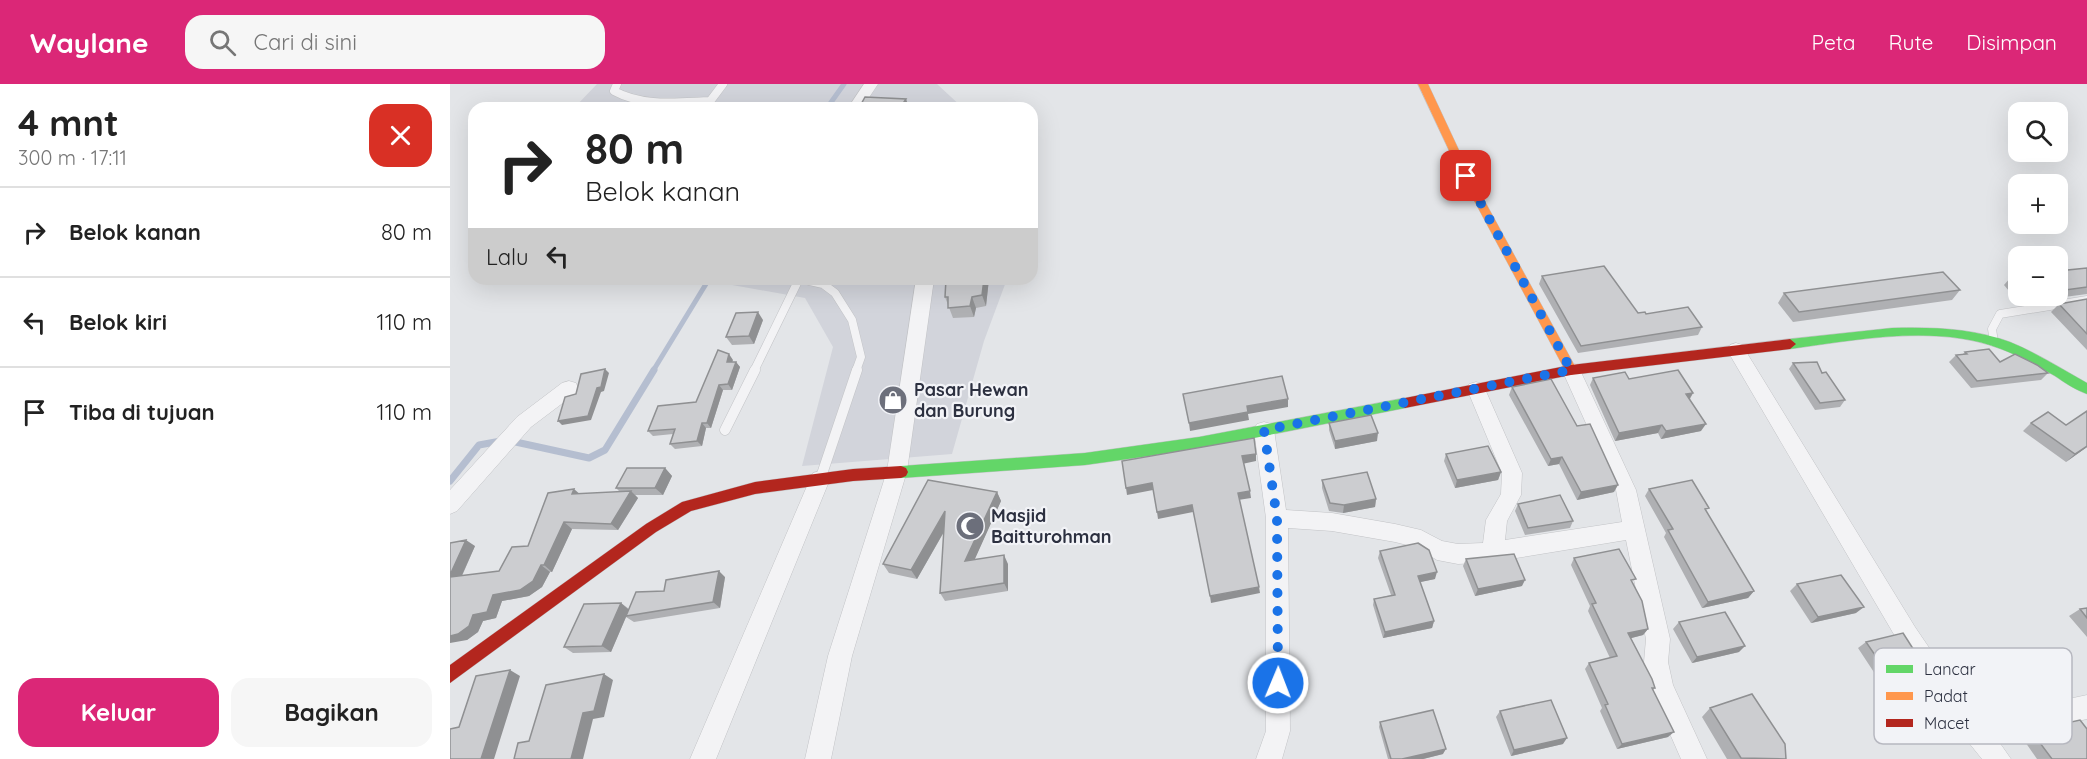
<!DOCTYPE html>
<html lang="id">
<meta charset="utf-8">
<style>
:root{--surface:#fff;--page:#f6f6f6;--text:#222;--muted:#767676;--line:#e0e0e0;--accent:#db2777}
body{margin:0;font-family:Quicksand,sans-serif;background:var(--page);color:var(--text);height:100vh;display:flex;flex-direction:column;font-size:22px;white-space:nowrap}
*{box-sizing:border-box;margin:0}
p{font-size:20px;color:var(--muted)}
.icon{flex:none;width:33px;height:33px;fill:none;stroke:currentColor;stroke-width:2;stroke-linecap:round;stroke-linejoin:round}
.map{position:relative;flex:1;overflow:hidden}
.panel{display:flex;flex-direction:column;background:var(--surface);width:450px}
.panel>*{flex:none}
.guide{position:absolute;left:18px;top:18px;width:570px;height:183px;border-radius:18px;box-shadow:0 6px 24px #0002;background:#fff;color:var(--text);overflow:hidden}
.controls{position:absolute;left:1558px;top:18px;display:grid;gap:12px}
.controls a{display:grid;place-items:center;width:60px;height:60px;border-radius:12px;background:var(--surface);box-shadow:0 6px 24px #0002;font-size:30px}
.pin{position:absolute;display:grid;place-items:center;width:51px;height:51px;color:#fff;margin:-26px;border-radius:12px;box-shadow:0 3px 9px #0006}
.me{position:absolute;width:66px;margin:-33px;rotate:1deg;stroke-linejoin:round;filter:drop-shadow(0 0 4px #0008)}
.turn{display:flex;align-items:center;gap:21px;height:126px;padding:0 18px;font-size:27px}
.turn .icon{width:78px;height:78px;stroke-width:2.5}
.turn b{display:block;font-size:42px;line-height:51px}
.then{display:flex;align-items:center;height:57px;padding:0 18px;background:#0003;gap:12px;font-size:22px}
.round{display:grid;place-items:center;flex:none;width:63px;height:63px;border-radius:18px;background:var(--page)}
.headline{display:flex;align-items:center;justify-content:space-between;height:102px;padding:0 18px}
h1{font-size:36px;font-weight:700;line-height:45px}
.primary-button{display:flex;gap:12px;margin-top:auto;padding:12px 18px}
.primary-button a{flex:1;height:69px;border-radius:18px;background:var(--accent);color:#fff;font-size:24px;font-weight:700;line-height:69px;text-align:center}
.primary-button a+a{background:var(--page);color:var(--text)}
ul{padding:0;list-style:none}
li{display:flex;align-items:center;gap:18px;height:90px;padding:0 18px;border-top:2px solid var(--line)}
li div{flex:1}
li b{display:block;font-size:22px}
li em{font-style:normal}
header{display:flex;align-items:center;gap:36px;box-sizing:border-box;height:84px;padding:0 30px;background:var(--accent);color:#fff}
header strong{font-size:28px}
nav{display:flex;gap:33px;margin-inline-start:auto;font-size:21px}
.search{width:420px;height:54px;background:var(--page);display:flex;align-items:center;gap:15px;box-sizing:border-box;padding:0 21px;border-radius:18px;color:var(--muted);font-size:22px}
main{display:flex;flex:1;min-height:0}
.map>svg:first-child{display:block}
</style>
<header>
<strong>Waylane</strong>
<div class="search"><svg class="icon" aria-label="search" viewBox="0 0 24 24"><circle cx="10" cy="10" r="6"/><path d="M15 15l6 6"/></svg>Cari di sini</div>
<nav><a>Peta</a><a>Rute</a><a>Disimpan</a></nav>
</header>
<main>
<section class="panel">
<div class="headline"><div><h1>4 mnt</h1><p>300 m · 17:11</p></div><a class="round" style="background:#d93025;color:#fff"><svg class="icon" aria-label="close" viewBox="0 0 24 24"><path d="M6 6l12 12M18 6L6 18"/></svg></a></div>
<ul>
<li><svg class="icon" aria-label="right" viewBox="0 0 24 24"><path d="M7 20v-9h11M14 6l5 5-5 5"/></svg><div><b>Belok kanan</b></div><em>80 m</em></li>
<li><svg class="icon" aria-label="left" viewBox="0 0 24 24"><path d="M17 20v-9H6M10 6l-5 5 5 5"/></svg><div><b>Belok kiri</b></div><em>110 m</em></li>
<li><svg class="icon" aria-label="arrive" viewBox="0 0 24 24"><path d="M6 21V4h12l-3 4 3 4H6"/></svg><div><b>Tiba di tujuan</b></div><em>110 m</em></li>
</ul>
<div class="primary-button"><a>Keluar</a><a>Bagikan</a></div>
</section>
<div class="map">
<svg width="1637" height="675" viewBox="0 0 1637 675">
<rect width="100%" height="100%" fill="#e3e5e8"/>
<!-- built -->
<path fill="#d2d4db" d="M147 0H487L513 24H124Z
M249 195H557L534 257 502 370 352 382 383 263 355 214Z"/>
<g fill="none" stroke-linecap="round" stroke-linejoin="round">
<!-- stream-far1 -->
<path stroke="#b5bed0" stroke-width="5" d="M377 24 394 0
M203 287 259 195"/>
<!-- stream -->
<path stroke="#b5bed0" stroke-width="7" d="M61 357 139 374 155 366 204 286
M0 397 29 361 51 357"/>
<!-- lane-far1 casing -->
<g stroke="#c2c3c6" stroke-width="9">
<path id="lane-far1" d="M167 0 164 7C193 23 228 18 260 17
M255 24 273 0
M351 195 373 200 385 209 402 236 411 273 406 287
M1544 258 1542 245 1550 230 1637 216
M304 287 349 195"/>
</g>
<!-- lane casing -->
<g stroke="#c2c3c6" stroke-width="11">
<path id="lane" d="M275 346 305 286
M371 393 407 286"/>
</g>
<!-- street casing -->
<g stroke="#c2c3c6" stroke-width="1">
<path id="street" d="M414 0H428L412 24H398Z
M466 195H484L457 387 402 572 381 675H355L378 572 437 387Z
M1286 259 1292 261 1465 543 1512 612 1530 634 1637 611V635L1547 655 1561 675H1532L1494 628 1449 559 1277 266 1280 261Z
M1121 279 1128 281 1130 286 1186 406 1220 555 1218 578 1223 601 1257 675H1231L1199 602 1194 578 1196 555 1176 456 1042 478 1008 480 987 476 965 463 945 458 882 447 838 444 840 647 832 675H806L816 647V434L804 346 807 340 814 338 821 340 824 346 836 426 882 429 945 440 971 446 992 457 1008 460 1033 459 1036 436 1051 410 1052 389 1017 305 1019 300 1026 298 1033 300 1035 305 1072 389 1071 411 1057 437 1055 456 1172 438 1166 406 1112 286 1114 281Z
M119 297 126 299 128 304 126 309 81 343 7 427 0 430V406L67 333 112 299Z
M370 387 377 389 380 395 266 675H240L360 395 363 389Z"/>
</g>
<!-- fast casing -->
<g stroke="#c2c3c6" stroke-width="1">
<path id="fast" d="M1442 244C1482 243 1522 244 1560 258 1587 269 1612 285 1637 299V310C1626 306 1615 299 1605 292 1587 282 1570 272 1551 265 1486 240 1407 256 1340 265L1334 260 1340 255Z
M955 314 962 319 955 324 749 365 635 381 451 394 446 392 444 388 446 384 451 382 635 369 749 353Z"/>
</g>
<!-- slow casing -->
<g stroke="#c2c3c6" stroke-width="1">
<path id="slow" d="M968 0H978L1021 92 1127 286 1126 289 1121 291 1115 286 1011 92Z"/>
</g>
<!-- jam casing -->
<g stroke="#c2c3c6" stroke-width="1">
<path id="jam" d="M1340 255 1346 260 1340 265 1121 291 955 324 948 319 955 314 1121 281Z
M451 382 456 384 458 388 456 392 451 394 403 397 305 410 241 427 206 448 0 599V581L196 440 232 418 305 398 403 385Z"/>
</g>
<!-- lane-far1 -->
<use href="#lane-far1" stroke="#f3f3f5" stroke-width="8"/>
<!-- lane -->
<use href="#lane" stroke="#f3f3f5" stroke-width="10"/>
<!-- street -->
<use href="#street" fill="#f3f3f5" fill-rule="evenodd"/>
<!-- fast -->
<use href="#fast" fill="#63d668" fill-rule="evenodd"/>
<!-- slow -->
<use href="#slow" fill="#ff974d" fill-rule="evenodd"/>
<!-- jam -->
<use href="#jam" fill="#b3261e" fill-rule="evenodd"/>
</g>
<!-- wall -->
<path fill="#afb0b3" d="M1637 184V210L1569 219 1554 201 1561 193H1569V212H1608V187Z
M1092 192 1188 229 1252 243 1248 251 1128 269 1089 200Z
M496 195H539L536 222 526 224 524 233 503 234 495 213Z
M1510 206 1502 216 1343 238 1328 219 1334 209Z
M1637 215V266L1601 228 1609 220Z
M313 236 304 260 282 261 276 253Z
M1515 268 1550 278 1598 289 1591 296 1521 304 1499 278 1506 271 1513 270Z
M283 276 282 278H286L290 283 282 306H273L261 344H256L252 362 225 365 220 360 223 350 203 352 198 347 246 318Z
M1343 279 1372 289 1395 316 1390 323 1365 326 1339 285Z
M1143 294 1179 295 1243 309 1240 315 1251 347 1211 355 1208 349 1165 357 1140 301Z
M1062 303 1127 342 1164 408 1127 416 1109 380 1098 382 1059 311Z
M879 339 927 357 885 365 879 346Z
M1581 339 1616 341 1637 363 1616 378 1573 347Z
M996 370 1051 388 1048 396 1005 404 994 377Z
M215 384 222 392 213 411H185L188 414 168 446 122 445 102 488H100L92 503 79 512 52 517 46 534 33 537 28 548 17 556 0 459 25 462 12 492 49 487 78 462 130 410 170 408 166 404Z
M872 396 926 415 925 423 893 429 879 427 872 404Z
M1199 405 1256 427 1304 507 1298 514 1252 524 1214 453 1216 449 1195 412Z
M547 408 551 417 524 476 558 480V507L495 517 490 509 494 448 467 495 439 489 433 480Z
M1068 420 1123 437 1120 444 1075 451 1065 427Z
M930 467 985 495 970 498 984 537 982 544 933 554 923 521 924 515 941 511 928 474Z
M1124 474 1183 499 1198 545 1193 551 1181 554 1205 604 1203 606 1218 653 1167 665 1150 627 1152 624 1135 585 1139 579 1160 574 1138 527 1140 522 1121 481Z
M1016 475 1072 502 1025 512 1013 482Z
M275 493 270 524 184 538 176 533 161 568 123 569 114 563 171 519 179 525 214 507Z
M1347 500 1406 529 1361 539 1340 507Z
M1637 524V553L1619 532 1630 525Z
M1229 538 1289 568 1242 579 1223 545Z
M1416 558 1476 585 1467 591 1431 599 1408 564Z
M1260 624 1336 675H1277L1252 633Z
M1050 627 1113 660 1061 672 1046 633Z
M930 638 993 670 973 675H938L929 643Z
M1581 647 1637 675H1587L1571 652Z"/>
<!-- shaded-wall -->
<path fill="#8f9092" d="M456 15 459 23 458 24H450Z
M442 195H463L445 201Z
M534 195H539L536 222 532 211Z
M522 213 526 224 524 233 520 222Z
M308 228 313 236 304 260 299 252Z
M279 270 283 276 280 283 277 278Z
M286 278 290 283 282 306 278 300Z
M155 285 159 289 154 307 151 308 141 336 112 341 108 337 147 304Z
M269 301 273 306 261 344 257 339Z
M1243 309 1238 317 1236 310Z
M838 315V323L798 330 799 336 740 347 739 339 797 322Z
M252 339 256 344 252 362 247 357Z
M1256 340 1251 347 1211 355 1216 347Z
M1212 341 1208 349 1165 357 1169 349Z
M928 349 927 357 885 365V357Z
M1637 362V363L1616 378 1625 370Z
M806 370V377L792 380V372Z
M1112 373 1109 380 1098 382 1101 375Z
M215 384 222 392 213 411 205 404Z
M1051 388 1048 396 1005 404 1007 396Z
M702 399 703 406 677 411 676 404Z
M1168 401 1164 408 1127 416 1131 408Z
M124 405 132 412 122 410Z
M181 407 188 414 168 446 161 440Z
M800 407 801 414 788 416V409Z
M547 408 551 417 520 486 515 477Z
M926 415 925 423 893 429 894 421Z
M742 421 743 428 708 435 707 428Z
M495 427 500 437 467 495 461 486Z
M114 438 122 445 102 488 94 481Z
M16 456 25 462 8 500 0 494V491Z
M554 471 558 480V507L554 499Z
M91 481 100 488 92 503 79 512 52 517 46 534 33 537 28 548 17 556 0 559V552L23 531 43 511Z
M269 487 275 493 270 524 263 518Z
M987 488 985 495 966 499 968 492Z
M1075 496 1072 502 1025 512 1028 505Z
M809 503 810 509 761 519 760 512Z
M1304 507 1298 514 1252 524 1258 518Z
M171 519 179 526 161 568 152 562Z
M1414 523 1406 529 1361 539 1368 533Z
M984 537 982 544 933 554 935 548Z
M1198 545 1193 551 1174 556 1178 549Z
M1295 562 1289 568 1242 579 1247 573Z
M1476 585 1467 591 1431 599 1440 593Z
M60 586 70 592 44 675H31Z
M154 590 163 596 154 633 143 635 133 675H121L133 629Z
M1224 648 1218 653 1167 665 1172 660Z
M1117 654 1113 660 1061 672 1064 666Z
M996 665 993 670 973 675H952Z"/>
<!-- building -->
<path fill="#cccdd0" stroke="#8f9092" stroke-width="1.5" d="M415 13 456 15 450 24H409Z
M1154 182 1188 229 1195 228 1196 230 1238 223 1252 243 1131 262 1092 192Z
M1637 184V203L1608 207V187Z
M1493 188 1510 206 1349 228 1334 209Z
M1561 193H1569V203Z
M496 195H534L532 211 522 213 520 222 498 224V213H495Z
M1637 215V250L1609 220Z
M308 228 299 252 276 253 286 229Z
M1539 265 1550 278 1565 270 1587 281 1598 289 1527 297 1506 271 1517 270 1515 268Z
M268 266 279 270 277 278H286L278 300 269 301 257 339H252L247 357 220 360 225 345 198 347 208 322 246 318Z
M1367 278 1372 289 1376 288 1395 316 1370 319 1343 279Z
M155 285 151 303 147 304 138 332 108 337 115 313 126 310 131 290Z
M1228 286 1243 309 1236 310 1256 340 1216 347 1212 341 1169 349 1143 294 1175 288 1179 295Z
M832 292 838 315 797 322 798 328 739 339 733 310Z
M1101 295 1127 342 1140 340 1168 401 1131 408 1112 373 1101 375 1062 303Z
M1637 327V362L1625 370 1581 339 1598 328 1616 341Z
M921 331 928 349 885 357 879 339Z
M804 354 806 370 792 372 800 407 788 409 809 503 760 512 742 421 707 428 702 399 676 404 672 377Z
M1038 362 1051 388 1007 396 996 370Z
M177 384H215L205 404H166Z
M917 388 926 415 894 421 880 419 872 396Z
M478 396 547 408 515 477 554 471V499L490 509 495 427 461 486 433 480Z
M1242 396 1259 424 1255 425 1304 507 1258 518 1218 446 1223 445 1199 405Z
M124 405 122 410 181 407 161 440 114 438 94 481H91L83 497 70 506 43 511 37 528 23 531 19 542 8 550 0 552V493L49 487 62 463 78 462 98 409Z
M1110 411 1123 437 1078 444 1068 420Z
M16 456 0 491V459Z
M968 459 979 466 987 488 968 492 984 537 935 548 924 515 945 511 930 467Z
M1169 465 1186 495 1181 496 1192 517 1198 545 1178 549 1202 595 1205 604H1202L1224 648 1172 660 1155 621 1158 620 1139 579 1167 572 1142 520 1146 519 1124 474Z
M1064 470 1075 496 1028 505 1016 475Z
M269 487 263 518 176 532 186 508 214 507 216 496Z
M1391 491 1414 523 1368 533 1347 500Z
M171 519 152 562 114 563 134 520Z
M1637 524V534L1630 525Z
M1275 528 1295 562 1247 573 1229 538Z
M1453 549 1476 585 1440 593 1416 558Z
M60 586 31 675H0V645L9 643 26 592Z
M154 590 144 627 133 629 121 675H64L68 659 79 657 96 601Z
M1302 610 1335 660 1336 675 1291 674 1260 624Z
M1101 616 1117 654 1064 666 1050 627Z
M983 626 996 665 952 675H941L930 638Z
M1630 636 1637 645V675H1602L1581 647Z"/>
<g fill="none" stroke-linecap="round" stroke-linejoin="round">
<!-- route -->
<path stroke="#1a73e8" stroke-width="10" stroke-dasharray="0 18" d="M828 599 827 434 814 346 1121 286 1016 92"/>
</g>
<!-- icons -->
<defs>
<g id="shop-disc" transform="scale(1.5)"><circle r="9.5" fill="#6c6f7b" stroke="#f2f3f7"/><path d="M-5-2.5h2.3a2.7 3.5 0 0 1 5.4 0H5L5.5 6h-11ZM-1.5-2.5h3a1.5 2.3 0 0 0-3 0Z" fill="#fff"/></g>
<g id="mosque-disc" transform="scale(1.5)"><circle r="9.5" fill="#6c6f7b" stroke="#f2f3f7"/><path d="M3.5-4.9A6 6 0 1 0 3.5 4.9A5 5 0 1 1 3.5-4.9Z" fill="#fff"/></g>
</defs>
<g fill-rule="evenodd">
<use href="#shop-disc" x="443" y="316"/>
<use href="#mosque-disc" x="520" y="442"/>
</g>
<g text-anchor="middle" stroke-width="4.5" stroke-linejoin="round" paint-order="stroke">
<!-- poi labels -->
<g font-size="18" font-weight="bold" fill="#2c3040" stroke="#f2f3f7" text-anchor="start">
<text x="464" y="312">Pasar Hewan<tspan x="464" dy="21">dan Burung</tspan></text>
<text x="541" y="438">Masjid<tspan x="541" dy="21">Baitturohman</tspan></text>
</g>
</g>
<!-- legend -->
<rect x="1424" y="564" width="198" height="96" rx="9" fill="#f2f3f7" stroke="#b7b8c0" stroke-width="1.5"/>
<rect x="1436" y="581" width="27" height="8" fill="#63d668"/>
<rect x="1436" y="608" width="27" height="8" fill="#ff974d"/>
<rect x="1436" y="635" width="27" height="8" fill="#b3261e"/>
<g font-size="16" fill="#2c3040">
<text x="1474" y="591">Lancar</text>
<text x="1474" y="618">Padat</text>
<text x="1474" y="645">Macet</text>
</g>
</svg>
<div class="controls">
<a><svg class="icon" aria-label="search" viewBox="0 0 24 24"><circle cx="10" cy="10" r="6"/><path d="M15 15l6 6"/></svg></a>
<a>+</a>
<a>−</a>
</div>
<div class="pin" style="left:1016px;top:92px;background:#d93025"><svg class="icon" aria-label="arrive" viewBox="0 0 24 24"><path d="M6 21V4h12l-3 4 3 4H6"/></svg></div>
<svg class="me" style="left:828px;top:599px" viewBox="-20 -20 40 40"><circle r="17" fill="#1a73e8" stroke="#fff" stroke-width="3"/><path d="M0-11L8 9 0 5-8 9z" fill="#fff"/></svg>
<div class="guide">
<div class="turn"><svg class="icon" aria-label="right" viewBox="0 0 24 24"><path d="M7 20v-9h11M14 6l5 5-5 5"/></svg><div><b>80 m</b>Belok kanan</div></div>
<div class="then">Lalu<svg class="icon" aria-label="left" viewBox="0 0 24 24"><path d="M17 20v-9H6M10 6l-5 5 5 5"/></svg></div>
</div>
</div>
</main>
